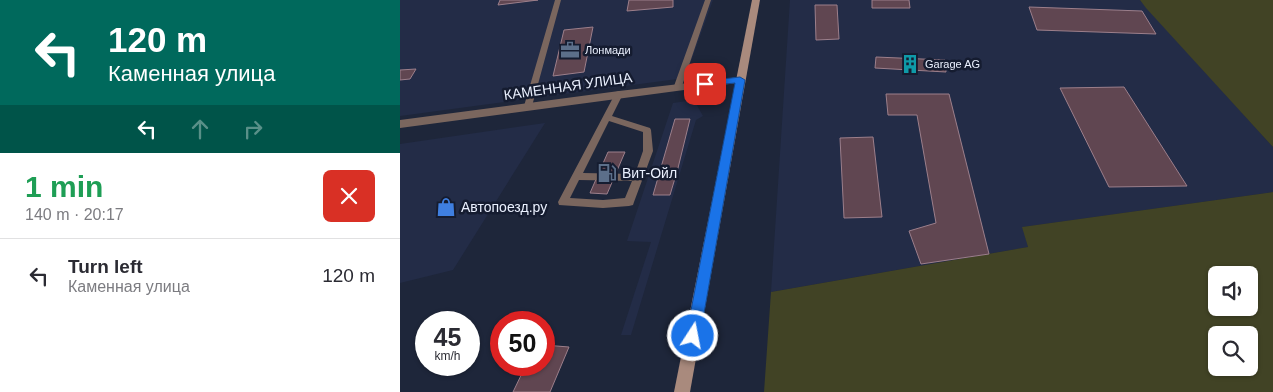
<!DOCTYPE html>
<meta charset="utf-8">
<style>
:root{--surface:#fff;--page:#f2f2f3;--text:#2b2b33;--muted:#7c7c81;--line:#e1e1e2}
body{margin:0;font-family:Arial,sans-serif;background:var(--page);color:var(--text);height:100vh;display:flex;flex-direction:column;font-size:19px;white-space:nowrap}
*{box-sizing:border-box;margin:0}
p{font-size:16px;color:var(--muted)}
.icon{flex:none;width:28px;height:28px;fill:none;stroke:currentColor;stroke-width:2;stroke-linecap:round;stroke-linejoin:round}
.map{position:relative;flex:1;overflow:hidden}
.panel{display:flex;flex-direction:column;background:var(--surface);width:400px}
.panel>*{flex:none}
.banner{background:#00695c;color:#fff;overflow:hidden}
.fabs{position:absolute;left:808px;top:266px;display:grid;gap:10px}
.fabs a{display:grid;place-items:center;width:50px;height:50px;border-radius:8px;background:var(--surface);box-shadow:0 1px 4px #0004;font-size:25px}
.speed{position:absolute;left:15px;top:311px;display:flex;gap:10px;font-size:25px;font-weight:700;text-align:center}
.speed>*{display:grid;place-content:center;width:65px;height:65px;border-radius:50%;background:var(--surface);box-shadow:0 1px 4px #0004;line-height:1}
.speed small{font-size:12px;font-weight:400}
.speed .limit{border:8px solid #d22;background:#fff;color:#111}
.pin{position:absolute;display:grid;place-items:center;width:42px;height:42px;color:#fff;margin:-21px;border-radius:10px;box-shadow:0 2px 8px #0006}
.me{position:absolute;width:55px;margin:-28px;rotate:11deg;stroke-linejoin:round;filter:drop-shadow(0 0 4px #0008)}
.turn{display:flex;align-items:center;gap:18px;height:105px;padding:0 25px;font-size:22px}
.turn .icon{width:65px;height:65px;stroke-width:2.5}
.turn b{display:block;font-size:35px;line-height:42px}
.lanes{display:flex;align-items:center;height:48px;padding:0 25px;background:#0003;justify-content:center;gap:25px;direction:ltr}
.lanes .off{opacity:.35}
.round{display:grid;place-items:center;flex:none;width:52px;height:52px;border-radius:8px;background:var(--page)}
.headline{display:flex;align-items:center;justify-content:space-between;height:85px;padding:0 25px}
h1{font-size:30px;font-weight:800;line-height:38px;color:#1e9e55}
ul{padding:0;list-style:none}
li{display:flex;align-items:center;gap:15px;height:75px;padding:0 25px;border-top:1px solid var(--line)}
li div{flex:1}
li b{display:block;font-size:19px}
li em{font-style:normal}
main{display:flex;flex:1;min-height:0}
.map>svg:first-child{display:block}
</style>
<main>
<section class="panel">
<div class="banner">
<div class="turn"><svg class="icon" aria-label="left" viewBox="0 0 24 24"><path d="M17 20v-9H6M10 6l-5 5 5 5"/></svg><div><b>120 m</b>Каменная улица</div></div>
<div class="lanes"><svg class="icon" aria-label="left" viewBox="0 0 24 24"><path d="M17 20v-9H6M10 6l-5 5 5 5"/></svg><svg class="icon off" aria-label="ahead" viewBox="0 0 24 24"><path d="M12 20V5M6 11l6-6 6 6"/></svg><svg class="icon off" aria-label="right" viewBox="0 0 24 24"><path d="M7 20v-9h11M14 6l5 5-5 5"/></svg></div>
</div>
<div class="headline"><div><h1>1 min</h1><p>140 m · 20:17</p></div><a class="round" style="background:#d93025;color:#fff"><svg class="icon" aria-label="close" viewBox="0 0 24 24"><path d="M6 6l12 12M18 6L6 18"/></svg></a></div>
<ul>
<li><svg class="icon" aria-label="left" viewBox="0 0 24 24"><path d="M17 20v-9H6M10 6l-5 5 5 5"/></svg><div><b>Turn left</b><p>Каменная улица</p></div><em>120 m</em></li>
</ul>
</section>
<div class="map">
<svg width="873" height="392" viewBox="0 0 873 392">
<rect width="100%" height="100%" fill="#1e263a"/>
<!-- built -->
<path fill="#232c47" d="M0 0H313L285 78 0 116Z
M390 0H740L873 147V192L623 227 628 247 371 292Z
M294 100 303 116 296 120 231 335H221L251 242 227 241 273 103Z
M145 123 53 270 0 283V144Z"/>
<!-- green -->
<path fill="#414325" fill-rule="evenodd" d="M740 0H873V147L746 8Z
M873 192V392H364L371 292 628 247 622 227ZM816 275H849V308H816ZM816 335H849V368H816Z"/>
<!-- building -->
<path fill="#604651" stroke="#9c7f8b" d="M100 0H138L98 5Z
M229 0H273V7L227 11Z
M472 0H509L510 8H472Z
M415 5H437L439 39 416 40Z
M629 7 742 11 756 34 637 30Z
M193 27 184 72 153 76 164 30Z
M476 57 545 60 546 72 475 68Z
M16 69 10 79 0 80V70Z
M724 87 787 186 709 187 660 88Z
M486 94H549L589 254 521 264 509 231 536 223 517 115H488Z
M275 119H290L278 168 270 195H253Z
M473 137 482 217 444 218 440 138Z
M208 152H225L207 194 190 193Z
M144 345 169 347 150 392H113L126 365H144Z"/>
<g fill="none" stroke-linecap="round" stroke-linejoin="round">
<!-- lane -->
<path fill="#7a665e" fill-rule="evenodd" d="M155 0H161L132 106 128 109 124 106Z
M305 0H311L282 86 278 89 275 88 274 86Z
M219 91 223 94 212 116 250 128 251 130 253 151 234 202 233 205 229 206 203 208 159 205 158 202 216 92ZM209 121 243 132V151L235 174 183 173ZM179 180 232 181 225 198 203 200 170 198Z"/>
<!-- street -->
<path fill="#7a665e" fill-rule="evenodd" d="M340 77 345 80 344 82 0 128V120L219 91Z"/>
<!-- secondary -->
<path fill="#a98a7d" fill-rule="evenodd" d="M352 0H360L290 392H274Z"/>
</g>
<!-- route -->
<path fill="#1a73e8" stroke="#114b97" d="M340 77 345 80 300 336 298 340 293 342 288 340 286 336 335 83 305 86 300 84 305 81Z"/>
<!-- icons -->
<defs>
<g id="office-bare" transform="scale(1.5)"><path d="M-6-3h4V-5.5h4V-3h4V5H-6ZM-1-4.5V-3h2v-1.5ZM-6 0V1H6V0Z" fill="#5c6f8a" stroke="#151c30" stroke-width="2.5" paint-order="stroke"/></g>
<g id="building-bare" transform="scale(1.5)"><path d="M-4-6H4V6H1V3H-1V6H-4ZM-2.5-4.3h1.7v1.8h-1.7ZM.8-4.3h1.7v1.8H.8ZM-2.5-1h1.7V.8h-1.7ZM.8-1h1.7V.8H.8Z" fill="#0f9aa8" stroke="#151c30" stroke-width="2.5" paint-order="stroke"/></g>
<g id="fuel-bare" transform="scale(1.5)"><path d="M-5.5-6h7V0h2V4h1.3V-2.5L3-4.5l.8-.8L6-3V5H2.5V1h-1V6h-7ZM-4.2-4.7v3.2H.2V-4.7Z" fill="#5c6f8a" stroke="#151c30" stroke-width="2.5" paint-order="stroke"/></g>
<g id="shop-bare" transform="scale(1.5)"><path d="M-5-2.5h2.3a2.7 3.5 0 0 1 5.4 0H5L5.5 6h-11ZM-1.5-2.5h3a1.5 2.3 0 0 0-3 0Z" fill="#3f7fe0" stroke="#151c30" stroke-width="2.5" paint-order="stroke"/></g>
</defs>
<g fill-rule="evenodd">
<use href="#office-bare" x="170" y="50"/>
<use href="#building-bare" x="510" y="64"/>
<use href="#fuel-bare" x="207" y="173"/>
<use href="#shop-bare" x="46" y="207"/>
</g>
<g text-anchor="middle" stroke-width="5" stroke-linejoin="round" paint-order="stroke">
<!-- far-poi labels -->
<g font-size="11" fill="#eaf0fe" stroke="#151c30" text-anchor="start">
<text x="185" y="54">Лонмади</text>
<text x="525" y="68">Garage AG</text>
</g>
<!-- street labels -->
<g font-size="14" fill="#eaf0fe" stroke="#151c30">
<text transform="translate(168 86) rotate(-8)" y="5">КАМЕННАЯ УЛИЦА</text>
</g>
<!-- poi labels -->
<g font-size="14" fill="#eaf0fe" stroke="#151c30" text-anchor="start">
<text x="222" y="178">Вит-Ойл</text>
<text x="61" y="212">Автопоезд.ру</text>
</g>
</g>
</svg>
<div class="fabs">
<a><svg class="icon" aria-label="sound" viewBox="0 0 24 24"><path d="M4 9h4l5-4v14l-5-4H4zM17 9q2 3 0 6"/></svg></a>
<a><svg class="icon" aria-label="search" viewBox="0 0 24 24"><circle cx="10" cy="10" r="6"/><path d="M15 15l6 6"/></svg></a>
</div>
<div class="speed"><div>45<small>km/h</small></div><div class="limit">50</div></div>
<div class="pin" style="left:305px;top:84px;background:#d93025"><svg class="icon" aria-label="arrive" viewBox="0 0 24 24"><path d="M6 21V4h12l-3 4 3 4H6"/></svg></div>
<svg class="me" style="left:293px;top:336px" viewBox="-20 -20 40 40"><circle r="17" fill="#1a73e8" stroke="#fff" stroke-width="3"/><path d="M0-11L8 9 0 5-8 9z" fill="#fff"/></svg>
</div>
</main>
